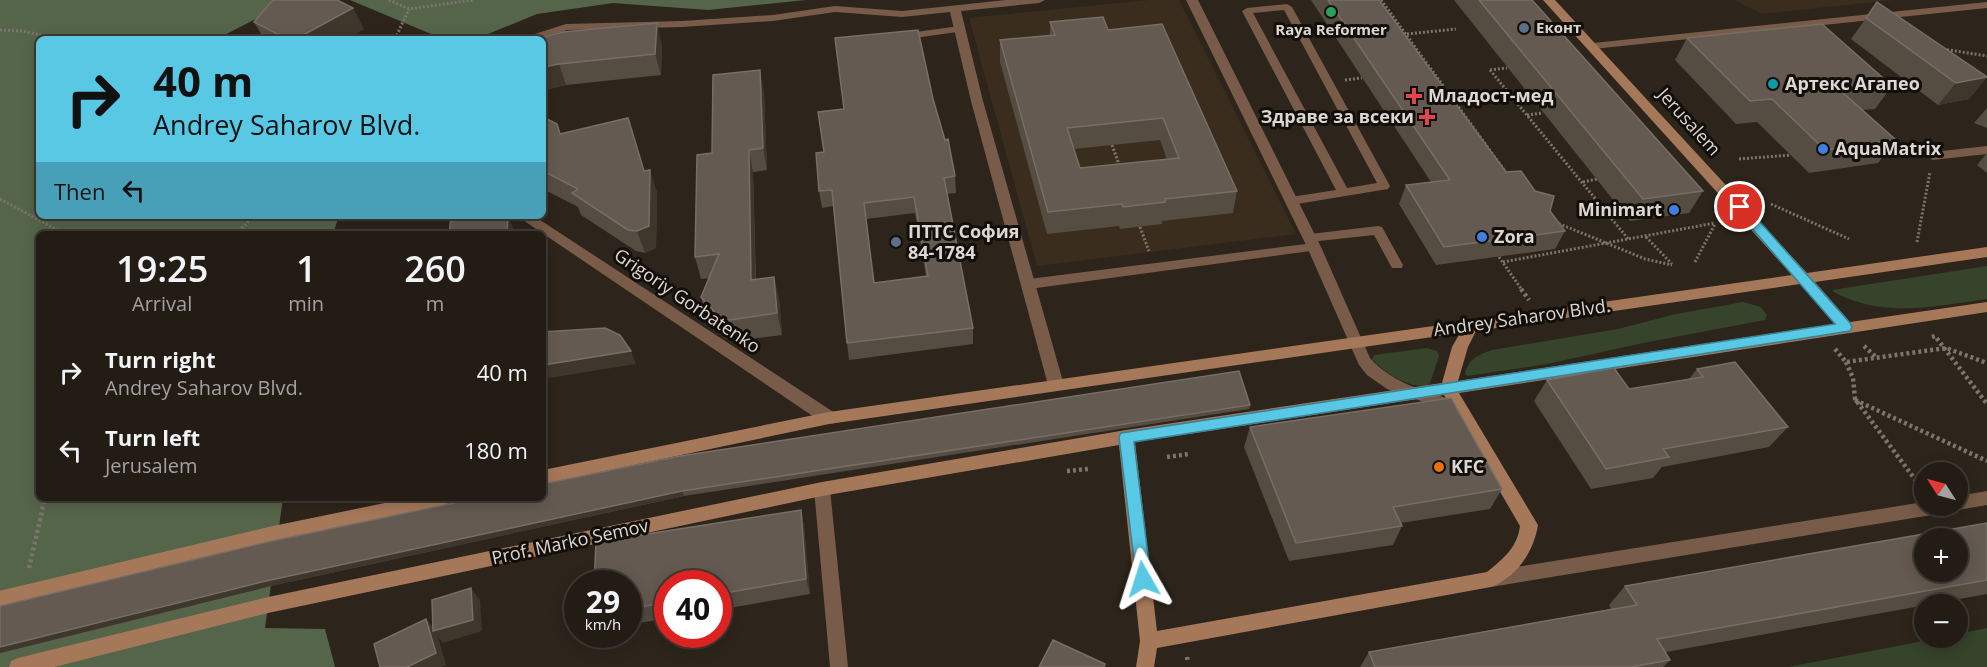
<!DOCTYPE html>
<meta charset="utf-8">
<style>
:root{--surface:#221c14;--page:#2e2922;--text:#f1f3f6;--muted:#a2a1a0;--line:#3f3a34}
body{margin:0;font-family:"Open Sans",sans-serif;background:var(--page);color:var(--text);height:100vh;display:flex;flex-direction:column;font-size:22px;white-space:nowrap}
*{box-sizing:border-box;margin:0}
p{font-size:20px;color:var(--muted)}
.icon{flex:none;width:33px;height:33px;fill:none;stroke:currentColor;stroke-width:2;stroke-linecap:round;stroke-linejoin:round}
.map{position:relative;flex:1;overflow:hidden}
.drawer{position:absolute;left:36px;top:231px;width:510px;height:270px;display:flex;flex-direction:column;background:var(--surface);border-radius:9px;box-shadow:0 3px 15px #0003,0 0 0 2px var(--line)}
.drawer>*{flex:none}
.hud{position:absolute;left:36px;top:36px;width:510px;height:183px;border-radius:9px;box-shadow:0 3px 15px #0003,0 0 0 2px var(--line);background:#59c8e5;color:#111;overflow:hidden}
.needle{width:39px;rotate:306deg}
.controls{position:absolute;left:1914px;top:462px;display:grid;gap:12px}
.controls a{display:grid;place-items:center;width:54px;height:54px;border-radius:50%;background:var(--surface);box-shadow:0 3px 15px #0003,0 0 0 2px var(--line);font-size:30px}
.speed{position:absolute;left:564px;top:570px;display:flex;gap:12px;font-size:30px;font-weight:700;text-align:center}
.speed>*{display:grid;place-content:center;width:78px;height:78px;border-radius:50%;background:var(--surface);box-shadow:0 3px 15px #0003,0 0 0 2px var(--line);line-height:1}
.speed small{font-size:15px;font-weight:400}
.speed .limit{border:9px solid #d22;background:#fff;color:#111}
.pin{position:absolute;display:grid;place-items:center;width:51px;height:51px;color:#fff;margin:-26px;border:3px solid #fff;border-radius:50%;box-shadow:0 2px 6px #0007}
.me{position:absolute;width:66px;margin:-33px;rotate:354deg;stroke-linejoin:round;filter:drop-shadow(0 0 4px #0008)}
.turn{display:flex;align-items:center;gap:21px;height:126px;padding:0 18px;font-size:27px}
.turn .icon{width:78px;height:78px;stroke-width:2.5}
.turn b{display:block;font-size:42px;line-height:51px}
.then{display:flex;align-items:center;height:57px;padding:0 18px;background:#0003;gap:12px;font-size:22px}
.eta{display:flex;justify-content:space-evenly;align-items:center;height:102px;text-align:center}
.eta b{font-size:36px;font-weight:600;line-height:42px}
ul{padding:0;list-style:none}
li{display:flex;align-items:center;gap:18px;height:78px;padding:0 18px}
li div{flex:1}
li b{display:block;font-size:22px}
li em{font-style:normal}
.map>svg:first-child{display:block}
</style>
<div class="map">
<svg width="1987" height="667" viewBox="0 0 1987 667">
<rect width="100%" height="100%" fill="#2d251b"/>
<!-- built -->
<path fill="#3a2d1e" d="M1149 0H1179L1296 234 1037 266 969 18Z
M1734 0H1894L1762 14Z"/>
<!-- green -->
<path fill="#36442b" d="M1987 266V299C1942 305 1897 316 1852 300 1845 297 1837 295 1832 290Z
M1743 302 1761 307 1767 315 1765 320 1643 343 1547 364 1467 376 1465 374C1468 359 1480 354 1492 350L1618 329 1676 314Z
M1427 348 1437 351 1439 356 1429 386C1408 388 1386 374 1372 359L1374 355Z
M1987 628V667H1788L1939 638H1958V634Z"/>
<!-- forest -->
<path fill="#55654a" d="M0 0H292L217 39H39V216H339L333 234H39V498H283L265 628 325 629 335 667H0Z
M350 0H806L708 10 613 3 537 14 476 39H443Z"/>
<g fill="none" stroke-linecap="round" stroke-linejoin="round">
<!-- path-far1 -->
<path stroke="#7c756d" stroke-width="3" stroke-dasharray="2 2" stroke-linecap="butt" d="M389 0 409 9 474 0
M1381 0 1507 174
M0 30 23 31 57 39
M1407 34 1456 29
M395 39 409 9
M1943 49 1987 56
M1490 70 1629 240
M1490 70 1507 68
M1345 80 1362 78
M1527 115 1543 113
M1112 145 1120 167
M1739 159 1791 155
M1583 182 1597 179
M0 199 65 234
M1771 204 1849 239
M1555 222 1645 259 1672 265
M1140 227 1149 251
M236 234 254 216
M1646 237 1672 264
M1917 242 1930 172
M1499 257 1522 290
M1503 262 1715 223
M1695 262 1715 224"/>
<!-- path -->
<path stroke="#7c756d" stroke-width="4.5" stroke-dasharray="3 3" stroke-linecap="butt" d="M1521 289 1529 300
M1932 337 1935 336 1987 404
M1864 346 1876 357
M1835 349 1846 362 1946 348 1987 363
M1846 362 1853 378 1855 399 1923 490
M1855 400 1987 461
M1167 457 1189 454
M1067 471 1088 469
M29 568 45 498
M1187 657 1188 663"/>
<!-- lane -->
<path fill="#785b48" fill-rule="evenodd" d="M1287 4 1292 7 1390 186 1388 189 1291 205 1285 201 1291 197 1336 190 1242 11 1247 8ZM1284 10 1377 183 1347 188 1253 13Z
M960 26 965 29 964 31 901 40 896 37 901 34Z
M1378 226 1382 227 1403 265 1402 268H1392L1374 235 1310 242 1304 238 1310 234Z
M1314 243 1320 247 1318 250 1029 289 1023 284 1029 279Z
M822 483 827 484 830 489 848 667H830L814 489 817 484Z"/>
<!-- street -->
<path fill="#785b48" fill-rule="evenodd" d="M1006 0H1045L1039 3 961 11 983 101 1064 385 1062 389H1050L1048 385 971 101 950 12 902 17 835 12 773 21 682 27 567 30 537 39H519L566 24 682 21 773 15 835 6 902 11Z
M1186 0H1198L1321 247 1370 358C1393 384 1426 391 1458 402L1460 406 1458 410 1452 412 1387 389 1367 375 1359 365 1307 247Z
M1987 2V8L1593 49 1587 46 1593 43Z
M1987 146V154L1933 160 1927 156 1933 152Z
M517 216H534L835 413 837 418 835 423 829 424 823 423Z
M1987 491V505L1958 510 1952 508 1950 511 1944 513 1491 587 1485 585 1482 579 1485 573 1491 571 1924 502V506H1958V496Z"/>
<!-- secondary -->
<path fill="#a6785a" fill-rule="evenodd" d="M1543 0H1555L1807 273 1987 247V257L1815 282 1850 322 1987 302V312L1459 393 1538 525C1534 551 1517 577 1491 587L1157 648 1154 667H1136L1140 641 1119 445 822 496 268 613 54 667H9L11 661 18 658 268 597 822 482 1126 430 1442 383 1452 347 1460 333 829 424 543 484V470L829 412 1792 275ZM1800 284 1835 324 1458 381 1468 347 1476 331ZM1444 395 1520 526C1517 548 1504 558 1487 572L1157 631 1135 442Z
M409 498H452L450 503 444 505 278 541 272 538 269 533 272 528 278 525Z"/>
<!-- secondary-bridge -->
<path stroke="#a6785a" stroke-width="16" d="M0 599 278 533"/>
</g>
<!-- wall -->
<path fill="#554c42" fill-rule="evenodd" d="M1311 0H1379L1506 172 1550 211 1565 231 1555 249 1436 265 1399 204 1406 185 1431 182Z
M1454 0H1532L1703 191 1689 213 1630 221Z
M1866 18 1987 77 1969 99 1938 105 1851 39Z
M254 22 364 29 346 39H264Z
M1050 22 1108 30 1237 191 1233 213 1162 221V224L1120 229 1119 226 1047 234 1000 62V40L1050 35ZM1160 140 1167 160 1080 168 1074 149Z
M1687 38 1892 86 1875 109 1862 110 1896 140 1878 163 1809 173 1757 122 1736 124 1675 60Z
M543 39 662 45 661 75 566 85 549 89 543 94Z
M764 92 767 170 753 172 756 279 779 298 782 335 736 341 724 338 707 319 701 297 709 278 701 279 695 257 712 153Z
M933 99 955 176 956 193 947 194 973 328V344L849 360 847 343 833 206 822 208 819 191 824 152ZM915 213 926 276 874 283 866 219Z
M1987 108V128L1974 123Z
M543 117 557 124 561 134 644 171 657 192 656 248 645 253 636 251 581 215 578 207 543 189Z
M1987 153V173L1977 165Z
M1697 369 1788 427 1769 447 1662 467 1653 478 1591 489 1534 401 1547 380 1629 389 1689 379Z
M1250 405 1249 409 684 496 271 586 0 653V606L272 541Z
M1250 427 1502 489 1490 509 1401 523 1402 526 1393 545 1289 561 1244 447Z
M801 510 804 526 810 594 718 610V584H668V618L628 625V584Z
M1987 523V594L1666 652 1670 660 1663 667H1360L1369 652 1611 609 1609 605 1625 586Z"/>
<!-- shaded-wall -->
<path fill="#3f362c" d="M353 8 364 29 346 39H296Z
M657 23 662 45 661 75 655 54Z
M559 64 566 85 549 89 543 94V67Z
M760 70 764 92 767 170 763 148Z
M1987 77 1969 99 1938 105 1956 83Z
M749 150 753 172 756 301 751 280Z
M650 170 657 192 656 248 645 253 637 231 650 190Z
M508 216 516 234H507Z
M774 277 779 298 782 335 777 313Z
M631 351 636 364 543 379V365Z
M682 491 684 496 271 586 0 653V647L266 581Z
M801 510 804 526 810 594 806 579Z
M471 588 480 600 482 631 443 643 438 637 446 665 441 667H407L426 619 436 631Z"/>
<!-- building -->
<path fill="#645a51" stroke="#776e65" stroke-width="1.5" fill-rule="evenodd" d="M273 0H337L353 8 296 39H287L254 22Z
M1328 0H1379L1506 172 1521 171 1535 191 1554 196 1550 211 1565 231 1444 247 1406 185 1450 180Z
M1479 0H1532L1703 191 1643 199Z
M1877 2 1987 77 1956 83 1866 18Z
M1103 17 1108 30 1162 24 1237 191 1165 199V202L1123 207 1122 204 1048 212 1000 40 1055 35 1050 22ZM1163 118 1179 158 1080 168 1067 128Z
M657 23 655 54 559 64 543 67V39H537L563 32Z
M1822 24 1892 86 1841 91 1896 140 1825 150 1772 99 1750 101 1687 38Z
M918 30 933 99 945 140 948 139 955 176 944 178 973 328 847 343 832 190 819 191 816 153 824 152 818 112 844 109 835 38ZM914 197 928 276 874 283 864 203Z
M760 70 763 148 749 150 751 280 774 277 777 313 730 320 718 316 701 297 719 254 695 257 697 155 712 153 713 75Z
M543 117 557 124 560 134 628 118 644 171 650 170 649 226 637 231 628 230 572 193 578 189 543 171Z
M451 216H508L507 234H449Z
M605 328 620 335 631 351 543 365V332Z
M1735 362 1788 427 1663 449 1669 457 1606 469 1547 380 1614 368 1629 389 1703 377 1697 369Z
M1239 371 1250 405 682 491 266 581 0 647V606L272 541 478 498H543V484L680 456Z
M1451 398 1502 489 1393 507 1402 526 1296 543 1250 427Z
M801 510 806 579 718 594V584H668V602L628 609V584H594L596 542Z
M1987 523V580L1657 639 1670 660 1631 667H1375L1369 652 1637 605 1625 586ZM1924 538H1958V572H1924Z
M471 588 473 620 433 631 432 600Z
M426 619 436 653 407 667H380L374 644Z
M1053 640 1105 664 1104 667H1039Z"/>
<!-- route -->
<path fill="#59c8e5" stroke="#3a8295" stroke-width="1.5" d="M1740 203 1744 204 1850 323 1852 327 1850 331 1134 442 1151 579 1148 584 1143 586 1137 584 1119 437 1121 433 1835 324 1736 210 1734 207Z"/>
<!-- markers -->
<circle fill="#2e9e5b" stroke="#120f0a" stroke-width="2" cx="1331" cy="12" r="6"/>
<g fill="#5c6f8a" stroke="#120f0a" stroke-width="2">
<circle cx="1524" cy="28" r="6"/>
<circle cx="896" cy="242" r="6"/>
</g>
<circle fill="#0f9aa8" stroke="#120f0a" stroke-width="2" cx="1773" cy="84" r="6"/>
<g fill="#e0444e" stroke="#120f0a" stroke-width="2">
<path d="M1411 87h6v6h6v6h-6v6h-6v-6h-6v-6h6z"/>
<path d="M1424 108h6v6h6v6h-6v6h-6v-6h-6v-6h6z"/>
</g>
<g fill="#3f7fe0" stroke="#120f0a" stroke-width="2">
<circle cx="1823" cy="149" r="6"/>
<circle cx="1674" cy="210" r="6"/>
<circle cx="1482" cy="237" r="6"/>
</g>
<circle fill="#e8710a" stroke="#120f0a" stroke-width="2" cx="1439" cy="467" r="6"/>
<g text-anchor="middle" stroke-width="6" stroke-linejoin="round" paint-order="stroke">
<!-- far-poi labels -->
<g font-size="15" font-weight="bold" fill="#ddd7d1" stroke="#120f0a" text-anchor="start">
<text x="1536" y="33">Еконт</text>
<text x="1331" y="35" text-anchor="middle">Raya Reformer</text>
</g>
<!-- poi labels -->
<g font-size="18" font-weight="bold" fill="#ddd7d1" stroke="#120f0a" text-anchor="start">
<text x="1785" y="90">Артекс Агапео</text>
<text x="1428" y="102">Младост-мед</text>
<text x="1414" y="123" text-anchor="end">Здраве за всеки</text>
<text x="1835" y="155">AquaMatrix</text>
<text x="1662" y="216" text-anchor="end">Minimart</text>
<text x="908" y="238">ПТТС София<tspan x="908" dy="21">84-1784</tspan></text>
<text x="1494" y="243">Zora</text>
<text x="1451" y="473">KFC</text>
</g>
<!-- street labels -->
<g font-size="18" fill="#ddd7d1" stroke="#120f0a">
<text transform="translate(1689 122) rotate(48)" y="6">Jerusalem</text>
<text transform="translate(687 301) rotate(34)" y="6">Grigoriy Gorbatenko</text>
<text transform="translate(1522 318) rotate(-8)" y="6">Andrey Saharov Blvd.</text>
<text transform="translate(570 542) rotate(-12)" y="6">Prof. Marko Semov</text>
</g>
</g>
</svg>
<div class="controls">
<a><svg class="needle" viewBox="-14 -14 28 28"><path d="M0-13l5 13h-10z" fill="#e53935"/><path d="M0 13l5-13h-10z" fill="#a2a1a0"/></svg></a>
<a>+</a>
<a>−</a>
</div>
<div class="speed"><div>29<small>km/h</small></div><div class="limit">40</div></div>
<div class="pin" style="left:1740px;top:207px;background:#d93025"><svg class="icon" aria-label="arrive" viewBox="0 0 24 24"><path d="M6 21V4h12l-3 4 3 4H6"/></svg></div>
<svg class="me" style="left:1143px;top:579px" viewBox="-20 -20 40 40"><path d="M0-17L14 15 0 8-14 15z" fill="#59c8e5" stroke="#fff" stroke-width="4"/></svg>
<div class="hud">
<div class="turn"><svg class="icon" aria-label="right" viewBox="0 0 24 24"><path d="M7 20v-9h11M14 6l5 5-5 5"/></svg><div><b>40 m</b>Andrey Saharov Blvd.</div></div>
<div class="then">Then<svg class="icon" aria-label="left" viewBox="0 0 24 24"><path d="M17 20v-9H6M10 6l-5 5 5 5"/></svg></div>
</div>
<section class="drawer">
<div class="eta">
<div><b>19:25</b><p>Arrival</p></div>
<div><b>1</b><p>min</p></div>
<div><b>260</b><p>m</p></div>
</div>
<ul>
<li><svg class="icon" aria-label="right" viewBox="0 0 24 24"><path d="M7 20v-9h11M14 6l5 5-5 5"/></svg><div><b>Turn right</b><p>Andrey Saharov Blvd.</p></div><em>40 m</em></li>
<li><svg class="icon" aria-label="left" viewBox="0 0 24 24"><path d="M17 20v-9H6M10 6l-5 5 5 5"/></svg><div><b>Turn left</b><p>Jerusalem</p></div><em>180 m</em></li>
</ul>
</section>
</div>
